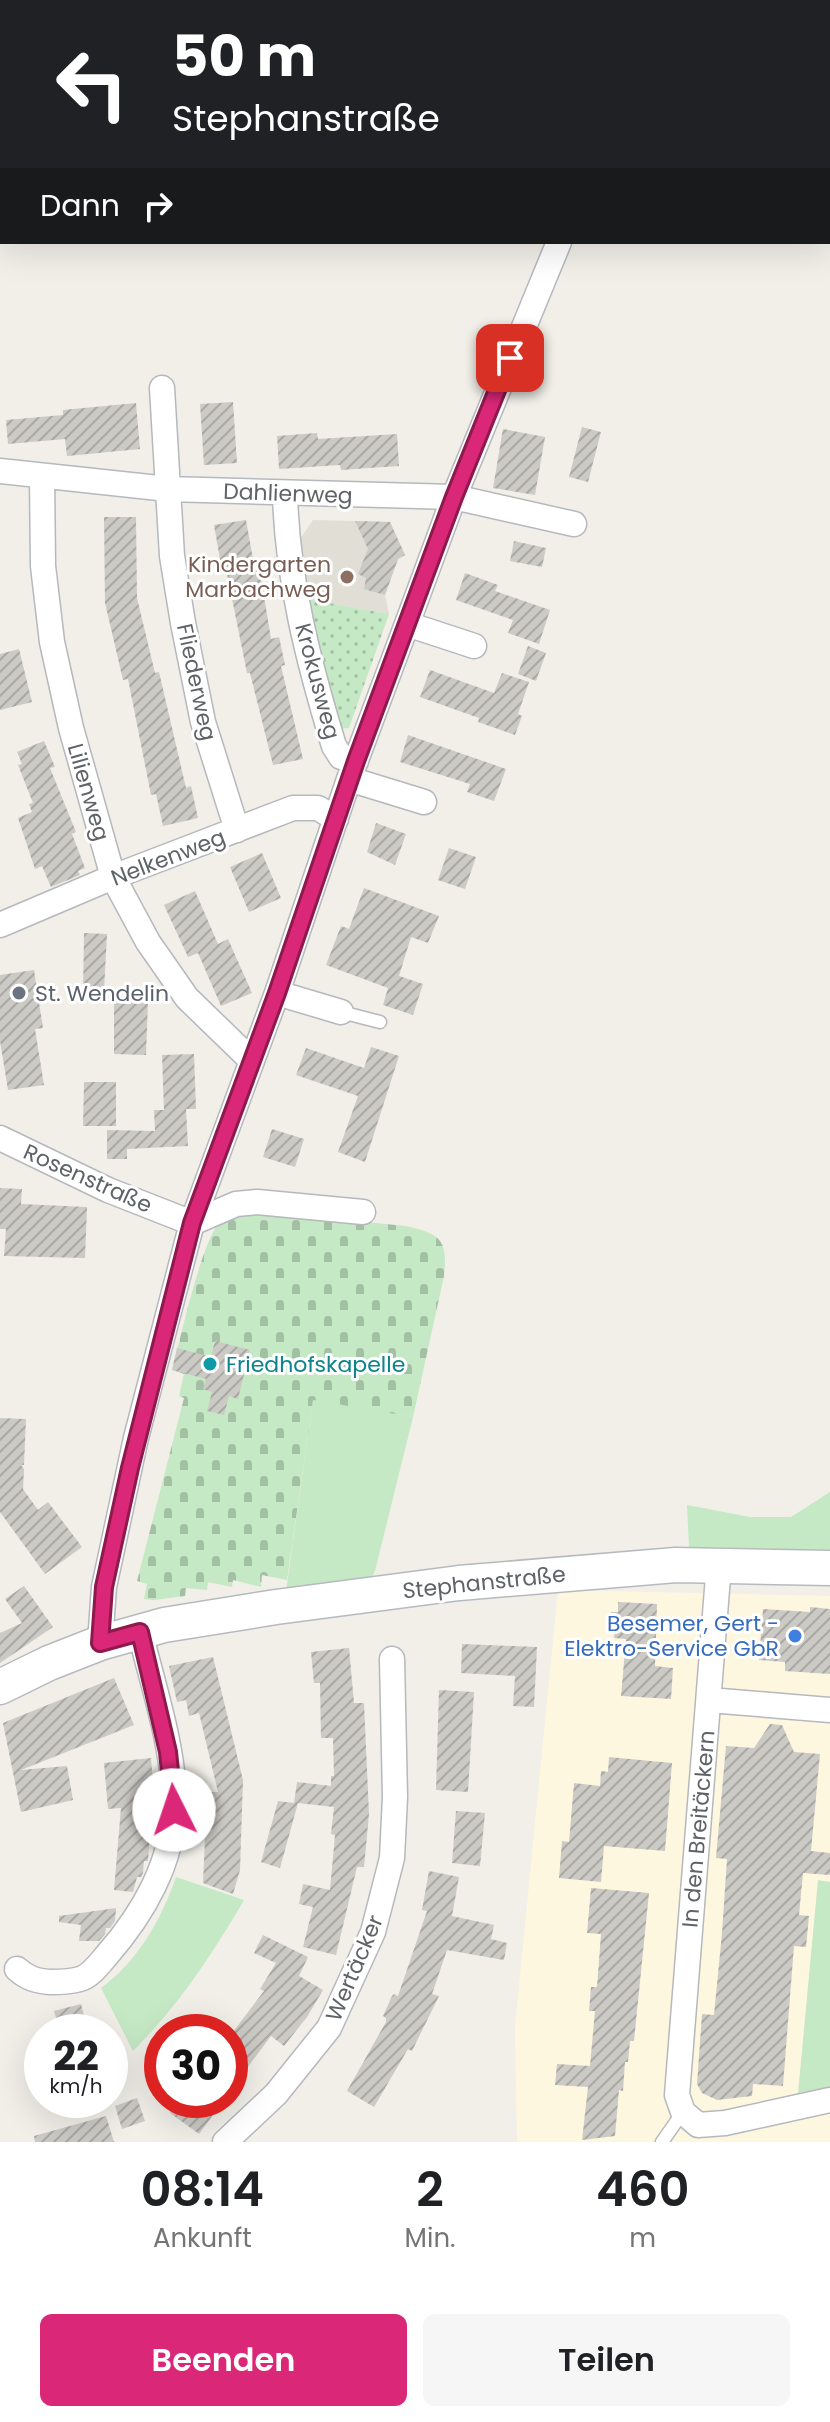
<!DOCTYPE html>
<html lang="de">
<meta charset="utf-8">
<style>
:root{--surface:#fff;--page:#f6f6f6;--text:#202124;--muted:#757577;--accent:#db2777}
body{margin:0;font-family:Poppins,sans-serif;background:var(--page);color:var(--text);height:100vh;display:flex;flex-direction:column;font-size:30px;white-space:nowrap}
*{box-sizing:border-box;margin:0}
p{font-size:26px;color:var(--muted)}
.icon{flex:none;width:44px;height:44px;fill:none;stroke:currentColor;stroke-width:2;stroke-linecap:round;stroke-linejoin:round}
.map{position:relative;height:2142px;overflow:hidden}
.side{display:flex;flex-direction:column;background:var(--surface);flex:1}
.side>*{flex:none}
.guide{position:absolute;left:0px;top:0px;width:830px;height:244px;box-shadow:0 8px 32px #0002;background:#202124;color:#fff;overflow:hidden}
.speed{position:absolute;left:24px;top:2014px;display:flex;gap:16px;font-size:40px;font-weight:700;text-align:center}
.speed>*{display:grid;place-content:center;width:104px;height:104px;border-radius:50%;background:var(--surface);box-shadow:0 8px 32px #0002;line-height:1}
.speed small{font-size:20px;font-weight:400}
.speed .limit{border:12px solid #d22;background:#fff;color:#111}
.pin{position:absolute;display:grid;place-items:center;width:68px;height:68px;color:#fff;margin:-34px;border-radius:16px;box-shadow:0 4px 12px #0006}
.me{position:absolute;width:88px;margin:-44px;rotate:356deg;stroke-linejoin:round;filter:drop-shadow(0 0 6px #0008)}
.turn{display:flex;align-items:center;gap:28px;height:168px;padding:0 40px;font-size:36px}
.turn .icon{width:104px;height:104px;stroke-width:2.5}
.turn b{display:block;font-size:56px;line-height:68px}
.then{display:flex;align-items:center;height:76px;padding:0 40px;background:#0003;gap:16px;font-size:30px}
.eta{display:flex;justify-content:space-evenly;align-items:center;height:136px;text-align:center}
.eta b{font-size:48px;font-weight:600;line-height:56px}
.cta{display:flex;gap:16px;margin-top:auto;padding:16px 40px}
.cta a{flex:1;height:92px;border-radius:12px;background:var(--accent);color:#fff;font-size:32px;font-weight:600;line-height:92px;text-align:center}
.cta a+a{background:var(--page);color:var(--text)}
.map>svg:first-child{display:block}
</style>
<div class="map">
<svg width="830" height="2142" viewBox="0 0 830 2142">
<defs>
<pattern id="cemetery-stones" width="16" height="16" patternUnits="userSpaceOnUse" patternTransform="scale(2)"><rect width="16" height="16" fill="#c5e8c5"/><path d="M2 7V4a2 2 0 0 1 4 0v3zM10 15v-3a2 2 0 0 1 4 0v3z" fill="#a3c0a4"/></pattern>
<pattern id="park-dots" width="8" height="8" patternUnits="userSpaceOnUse" patternTransform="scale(2)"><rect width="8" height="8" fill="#c5e8c5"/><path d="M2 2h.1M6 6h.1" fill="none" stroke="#a3c0a4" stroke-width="1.8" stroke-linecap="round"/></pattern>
<pattern id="building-hatch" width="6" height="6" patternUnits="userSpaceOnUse" patternTransform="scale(2)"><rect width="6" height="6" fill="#cccac5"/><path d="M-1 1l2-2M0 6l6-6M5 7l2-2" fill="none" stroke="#a9a8a4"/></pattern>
</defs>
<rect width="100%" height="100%" fill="#f1efe8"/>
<!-- commercial -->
<path fill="#fef7e0" d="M558 1590 830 1596V2142H517L515 2027Z"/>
<!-- education -->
<path fill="#e1ded6" d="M313 520 390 522 405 555 398 559 385 595 389 614 307 599 296 545Z"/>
<!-- green -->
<path fill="#c5e8c5" d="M806 0H830L828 117V2H804Z
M313 1399 413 1417 375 1571 371 1580 286 1591Z
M830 1492V1550L689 1547 687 1505 750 1517H791Z
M176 1877 244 1900C212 1955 178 2006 133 2051L101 1988C138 1961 161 1920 176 1877Z
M818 1880 830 1882V2087L798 2093Z"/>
<!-- cemetery -->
<path fill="url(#cemetery-stones)" d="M262 1212 406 1226C441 1234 448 1240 444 1276L413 1417 313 1400 287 1580 262 1575 261 1587 233 1580 232 1587 208 1582 207 1590 186 1588 185 1596 154 1600 144 1599 147 1584 137 1581 184 1398 179 1396 184 1374 172 1370C179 1345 203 1235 220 1223 233 1214 247 1213 262 1212Z"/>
<!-- park -->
<path fill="url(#park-dots)" d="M307 599 389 614 349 728 337 729Z"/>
<!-- building -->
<path fill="url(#building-hatch)" d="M233 402 237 463 204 465 200 404Z
M136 403 140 449 67 456 65 439 8 444 6 420 63 415V410Z
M582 427 601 432 588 482 569 477Z
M503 429 545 437 535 495 493 488Z
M317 433 318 439 397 434 399 466 341 470 340 465 279 469 277 436Z
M104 517H136L137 598 155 673 159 672 186 788 191 786 198 818 163 826 156 794 151 795 128 679 123 680 105 603Z
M246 520 253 559H258L271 639 279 637 285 665 281 666 303 759 273 765 250 673H247L225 564 221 565 214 525Z
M355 521 390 522 405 555 398 559 385 595 364 589 366 578 358 574 368 549Z
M514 541 546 548 542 567 510 561Z
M465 573 498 585 495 591 550 610 539 644 508 633 513 620 456 600Z
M528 646 546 653 536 681 518 674Z
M19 649 32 702 0 710V654Z
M430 670 494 693 502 673 529 682 518 714 522 716 515 735 478 722 479 718 420 697Z
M408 735 506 769 494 801 467 792 470 784 400 762Z
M44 741 55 767 50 768 76 832 72 834 85 868 78 871 80 875 51 887 42 866 35 869 18 818 32 812 29 804 33 803 18 765 22 764 17 752Z
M376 823 406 834 395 865 367 852Z
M449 848 476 857 465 889 438 880Z
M262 853 281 898 249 912 230 867Z
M364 888 439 916 428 943 411 937 399 976 423 984 413 1015 383 1005 388 988 326 965 341 926 349 929Z
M195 891 218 944 228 939 252 993 221 1006 198 953 188 957 164 905Z
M84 933 107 934 104 991H83Z
M34 970 43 1028 35 1029 44 1085 8 1090 0 1041V975Z
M114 1001 148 1002 146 1055 114 1054Z
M371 1047 399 1056 365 1162 338 1152 358 1096 296 1075 306 1048 364 1068Z
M194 1054 196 1109H186L188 1146 127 1149V1159H107V1130L155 1131 154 1110H164L162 1055Z
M84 1082H116V1126H83Z
M272 1129 304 1139 295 1167 263 1157Z
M0 1188 22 1189 21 1204 87 1207 85 1258 4 1256 6 1229H0Z
M215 1341 250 1350 238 1399 229 1396 224 1415 207 1411 212 1392 203 1389 206 1379 172 1370 177 1348 211 1357Z
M0 1418 26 1419 24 1465H21L24 1469 23 1489 38 1510 48 1502 82 1547 45 1574 0 1512Z
M24 1586 53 1627 0 1663V1633L22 1623 5 1599Z
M618 1602 657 1604 655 1666 673 1668 671 1699 621 1696 626 1639 614 1638 615 1631 610 1630 611 1612H618Z
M810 1607 830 1609V1674L785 1671V1662L759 1660 763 1609 810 1612Z
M462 1644 537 1647 534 1707 513 1706 515 1676 461 1673Z
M349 1648 354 1703H364L369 1814 364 1867H357L336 1955 303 1947 313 1907 299 1904 303 1884 330 1890 335 1835 331 1834 334 1807 298 1803 280 1868 261 1862 278 1801 294 1803 297 1782 331 1786V1776H334L333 1738H321L320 1683H314L311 1652Z
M213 1657 243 1780 240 1870 233 1894 203 1883 207 1792H218L199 1713 189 1716 186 1700 177 1702 169 1666Z
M114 1678 134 1725 21 1770 67 1766 73 1800 21 1812 3 1723Z
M439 1690 474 1692 468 1792 436 1790Z
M770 1724 782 1725 794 1752 820 1754 811 1851 830 1853V1875L803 1873 799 1915 809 1916 806 1947 794 1946 783 2086 753 2084 752 2096 717 2100 702 2093 697 2084 702 2014 714 2015 722 1933 727 1859 716 1858 726 1746 754 1748Z
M609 1757 672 1763 665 1851 604 1846 601 1882 559 1878 562 1841 569 1842 574 1783 600 1786 601 1771 608 1772Z
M151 1758 155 1805H152L148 1861H144L143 1873 141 1877H137L133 1892 114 1890 121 1808 108 1809 104 1763Z
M456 1811 485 1813 480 1866 452 1863Z
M429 1871 459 1877 452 1916 494 1925 491 1939 507 1943 504 1960 447 1950 432 1994 439 1996 412 2051 408 2049 374 2107 347 2091 386 2022V2018L383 2016 392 1996 394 1994 398 1996 427 1911 422 1910Z
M591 1888 649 1893 634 2041H630L628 2062H625L623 2091 619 2090 615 2136 582 2140 588 2087 555 2085 557 2064 590 2066 595 2011H589L591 1987H597L601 1934 587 1933Z
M116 1908 115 1921 110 1928H106L105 1934 99 1941H79L81 1925 59 1922V1916Z
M263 1935 308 1957 299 1976 323 1990 307 2017 284 2046 271 2036 230 2091V2036L264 1991 260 1989 276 1963 254 1953Z
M81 2004 88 2032H60L54 2011Z
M137 2098 145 2121 122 2129 115 2106Z
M180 2100H224L199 2134 170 2113Z
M106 2116 114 2142H35L34 2136Z"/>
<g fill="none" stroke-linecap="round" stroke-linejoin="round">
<!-- lane casing -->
<g stroke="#b5b8bc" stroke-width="15">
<path id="lane" d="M341 1012 380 1022
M662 2142 683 2112"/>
</g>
<!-- street casing -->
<g stroke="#b5b8bc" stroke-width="27">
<path id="street" d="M162 388 172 556 183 623 203 722 237 830
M0 471 168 489 454 497 574 524
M42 477 43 566 52 642 71 728 113 877 148 942 187 998 252 1061
M285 494C287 579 309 664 334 746L341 757 356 761
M407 624 474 646
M349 779 424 802
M0 925 113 877 293 808H318L336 819
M277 993 341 1012
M0 1138 108 1190 192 1223 236 1204 257 1202 363 1212
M719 1564 677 2095 683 2112 698 2125 725 2123 830 2100
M100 1643 104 1587 136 1438 192 1223 277 993 349 779 407 624 454 497 559 242
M709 1700 830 1710
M17 1969C27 1978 36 1981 50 1982 59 1982 71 1982 80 1979 91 1976 100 1963 107 1955 143 1914 173 1862 174 1806 175 1750 153 1686 140 1632
M225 2142 276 2094 329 2028 373 1932 392 1858 395 1797 392 1659"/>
</g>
<!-- secondary casing -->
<g stroke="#b6babf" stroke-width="37">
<path id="secondary" d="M0 1687 49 1663 100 1643 164 1625 276 1607 459 1583 676 1565 830 1568"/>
</g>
<!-- lane -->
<use href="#lane" stroke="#fff" stroke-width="12"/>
<!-- street -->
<use href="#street" stroke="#fff" stroke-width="24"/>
<!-- secondary -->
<use href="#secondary" stroke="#fff" stroke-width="34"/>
</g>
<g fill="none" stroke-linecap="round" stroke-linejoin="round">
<!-- route casing -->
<g stroke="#8e194d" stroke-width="20">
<path id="route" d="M174 1810 168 1752 140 1632 100 1643 104 1587 130 1468 192 1223 277 993 356 761 454 497 510 358"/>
</g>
<!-- route -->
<use href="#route" stroke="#db2777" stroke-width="14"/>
</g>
<!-- markers -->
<circle fill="#8d6e63" stroke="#fff" stroke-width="3" cx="347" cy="577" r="8"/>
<circle fill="#6b7280" stroke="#fff" stroke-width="3" cx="19" cy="993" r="8"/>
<circle fill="#0f9aa8" stroke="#fff" stroke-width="3" cx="210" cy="1364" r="8"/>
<circle fill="#3f7fe0" stroke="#fff" stroke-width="3" cx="795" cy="1636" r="8"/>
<g text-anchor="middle" stroke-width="6" stroke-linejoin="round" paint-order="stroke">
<!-- street labels -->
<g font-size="22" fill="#5f6368" stroke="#fff">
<text transform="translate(288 493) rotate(2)" y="8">Dahlienweg</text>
<text transform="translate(318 681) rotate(75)" y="8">Krokusweg</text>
<text transform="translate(197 682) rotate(78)" y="8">Fliederweg</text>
<text transform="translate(89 792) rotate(74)" y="8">Lilienweg</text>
<text transform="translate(168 857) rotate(-21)" y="8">Nelkenweg</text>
<text transform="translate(88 1178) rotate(24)" y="8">Rosenstraße</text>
<text transform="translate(484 1582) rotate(-6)" y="8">Stephanstraße</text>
<text transform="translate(698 1829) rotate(-85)" y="8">In den Breitäckern</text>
<text transform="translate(354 1968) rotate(-67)" y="8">Wertäcker</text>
</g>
<!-- education labels -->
<g font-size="22" fill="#785e54" stroke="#fff" text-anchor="end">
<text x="331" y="572">Kindergarten<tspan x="331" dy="25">Marbachweg</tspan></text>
</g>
<!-- worship labels -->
<g font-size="22" fill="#5b616d" stroke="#fff" text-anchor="start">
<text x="35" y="1001">St. Wendelin</text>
</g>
<!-- culture labels -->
<g font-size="22" fill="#0d838f" stroke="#fff" text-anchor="start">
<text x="226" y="1372">Friedhofskapelle</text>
</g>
<!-- shop labels -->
<g font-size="22" fill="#366cbe" stroke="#fff" text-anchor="end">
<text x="779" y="1631">Besemer, Gert -<tspan x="779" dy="25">Elektro-Service GbR</tspan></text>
</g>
</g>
</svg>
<div class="speed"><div>22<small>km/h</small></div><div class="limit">30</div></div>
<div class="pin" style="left:510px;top:358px;background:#d93025"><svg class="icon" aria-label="arrive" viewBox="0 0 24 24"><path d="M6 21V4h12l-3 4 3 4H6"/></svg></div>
<svg class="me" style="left:174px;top:1810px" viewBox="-20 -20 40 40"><circle r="19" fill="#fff"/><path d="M0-13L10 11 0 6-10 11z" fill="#db2777"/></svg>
<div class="guide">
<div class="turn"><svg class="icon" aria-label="left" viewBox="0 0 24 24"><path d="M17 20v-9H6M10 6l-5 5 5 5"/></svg><div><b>50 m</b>Stephanstraße</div></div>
<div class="then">Dann<svg class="icon" aria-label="right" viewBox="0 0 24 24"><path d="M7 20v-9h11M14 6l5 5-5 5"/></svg></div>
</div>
</div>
<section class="side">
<div class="eta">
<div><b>08:14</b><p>Ankunft</p></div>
<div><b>2</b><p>Min.</p></div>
<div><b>460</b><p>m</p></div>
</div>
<div class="cta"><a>Beenden</a><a>Teilen</a></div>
</section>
